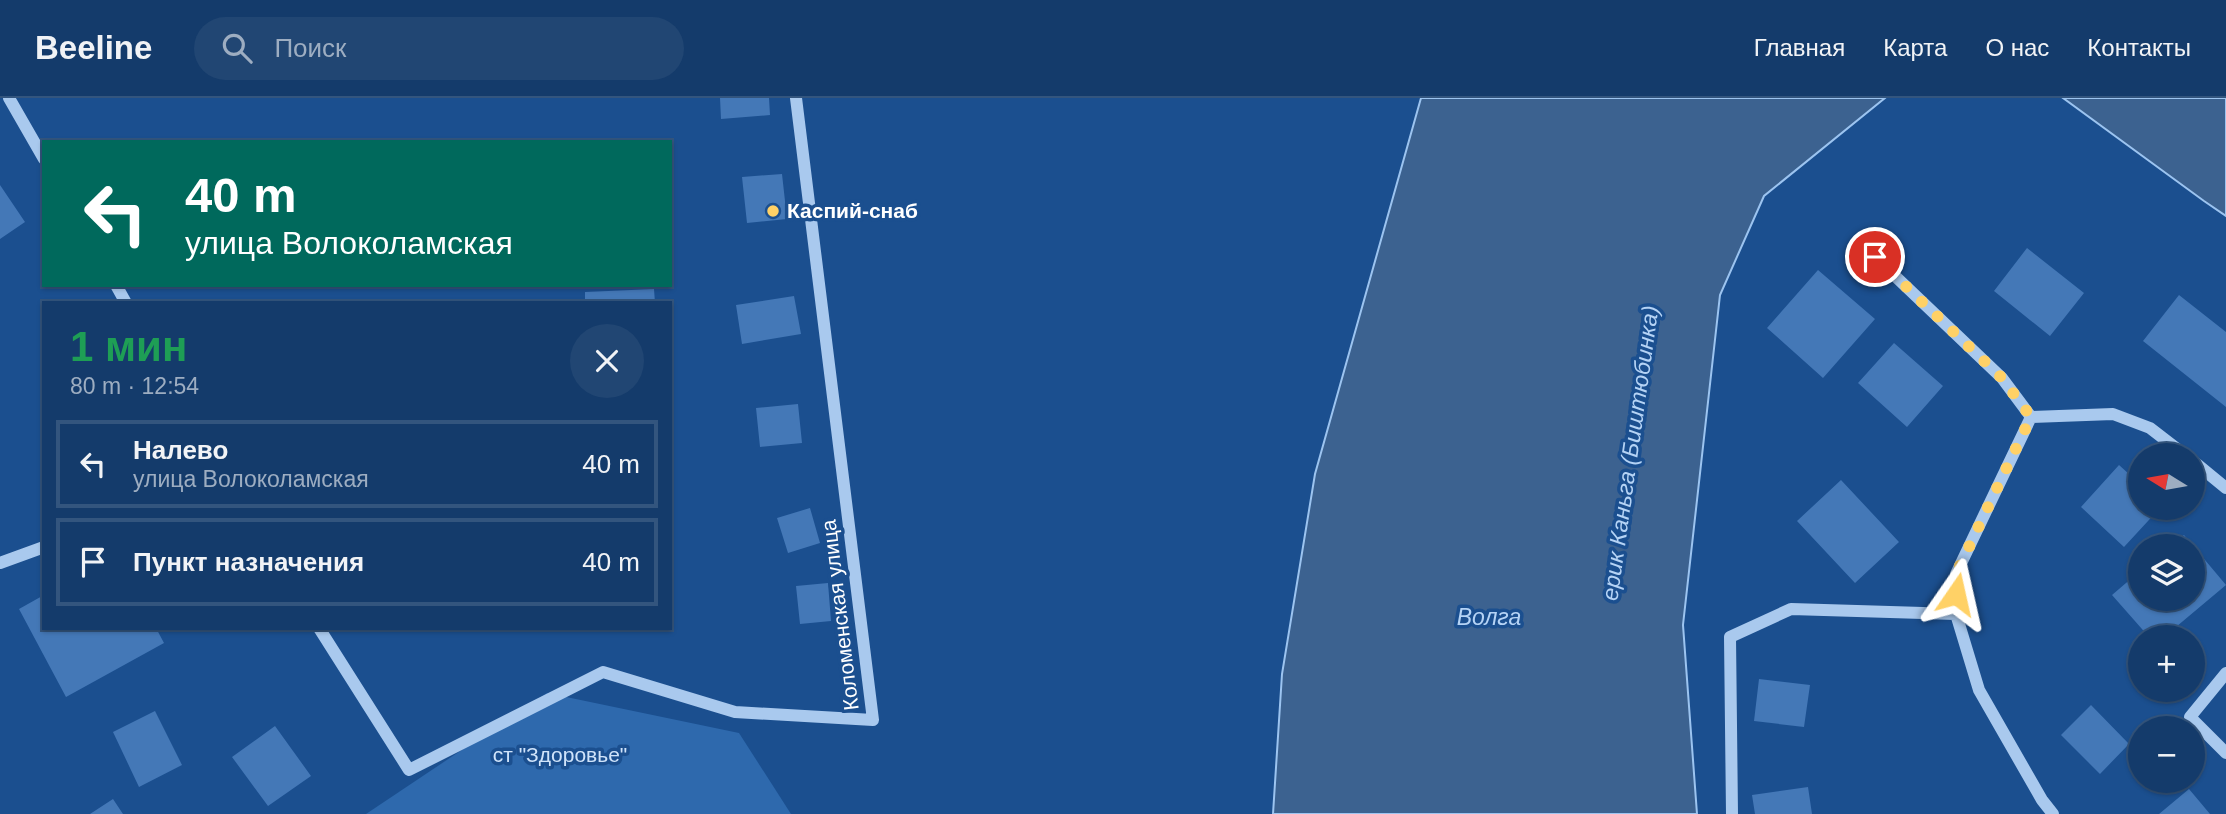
<!DOCTYPE html>
<html lang="ru">
<meta charset="utf-8">
<style>
:root{--surface:#143b6b;--page:#214673;--text:#f1f3f6;--muted:#9dadc1;--line:#33557e}
body{margin:0;font-family:Helvetica,sans-serif;background:var(--page);color:var(--text);height:100vh;display:flex;flex-direction:column;font-size:26px;white-space:nowrap}
*{box-sizing:border-box;margin:0}
p{font-size:23px;color:var(--muted)}
.icon{flex:none;width:38px;height:38px;fill:none;stroke:currentColor;stroke-width:2;stroke-linecap:round;stroke-linejoin:round}
.map{position:relative;flex:1;overflow:hidden}
.panel{position:absolute;left:42px;top:203px;width:630px;height:329px;display:flex;flex-direction:column;background:var(--surface);border-radius:0px;box-shadow:0 2px 5px #0004,0 0 0 2px var(--line)}
.panel>*{flex:none}
.hud{position:absolute;left:42px;top:42px;width:630px;height:147px;border-radius:0px;box-shadow:0 2px 5px #0004,0 0 0 2px var(--line);background:#00695c;color:#fff;overflow:hidden}
.needle{width:46px;rotate:281deg}
.buttons{position:absolute;left:2128px;top:345px;display:grid;gap:14px}
.buttons a{display:grid;place-items:center;width:77px;height:77px;border-radius:50%;background:var(--surface);box-shadow:0 2px 5px #0004,0 0 0 2px var(--line);font-size:35px}
.pin{position:absolute;display:grid;place-items:center;width:60px;height:60px;color:#fff;margin:-30px;border:4px solid #fff;border-radius:50%;box-shadow:0 2px 7px #0007}
.me{position:absolute;width:77px;margin:-38px;rotate:11deg;stroke-linejoin:round;filter:drop-shadow(0 0 5px #0008)}
.turn{display:flex;align-items:center;gap:24px;height:147px;padding:0 28px;font-size:32px}
.turn .icon{width:91px;height:91px;stroke-width:2.5}
.turn b{display:block;font-size:49px;line-height:60px}
.round{display:grid;place-items:center;flex:none;width:74px;height:74px;border-radius:37px;background:var(--page)}
.headline{display:flex;align-items:center;justify-content:space-between;height:119px;padding:0 28px}
h1{font-size:42px;font-weight:800;line-height:52px;color:#1e9e55}
ul{padding:0;list-style:none}
li{display:flex;align-items:center;gap:21px;height:88px;margin:0 14px 10px;padding:0 14px;border:4px solid var(--line);border-radius:0px}
li div{flex:1}
li b{display:block;font-size:26px}
li em{font-style:normal}
header{display:flex;align-items:center;gap:42px;box-sizing:border-box;height:98px;padding:0 35px;background:var(--surface);border-bottom:2px solid var(--line)}
header strong{font-size:33px}
nav{display:flex;gap:38px;margin-inline-start:auto;font-size:24px}
.search{width:490px;height:63px;background:var(--page);display:flex;align-items:center;gap:18px;box-sizing:border-box;padding:0 24px;border-radius:38px;color:var(--muted);font-size:26px}
.map>svg:first-child{display:block}
</style>
<header>
<strong>Beeline</strong>
<div class="search"><svg class="icon" aria-label="search" viewBox="0 0 24 24"><circle cx="10" cy="10" r="6"/><path d="M15 15l6 6"/></svg>Поиск</div>
<nav><a>Главная</a><a>Карта</a><a>О нас</a><a>Контакты</a></nav>
</header>
<div class="map">
<svg width="2226" height="716" viewBox="0 0 2226 716">
<rect width="100%" height="100%" fill="#1b4f8f"/>
<!-- green -->
<path fill="#2e69ad" d="M547 595 739 635 791 716H366Z"/>
<!-- water -->
<path fill="#3c6290" stroke="#9cc4f0" stroke-width="2" d="M1421 0H1885L1764 98 1720 197 1683 527 1697 716H1273L1282 576 1315 376Z
M2063 0H2226V118L2204 103Z"/>
<!-- building -->
<path fill="#4478b7" d="M720 0H769L770 17 721 21Z
M782 76 787 121 747 125 742 79Z
M0 87 25 124 0 141Z
M2027 150 2084 195 2050 238 1994 193Z
M1818 172 1875 221 1823 280 1767 230Z
M654 191 655 205H585V194Z
M2179 197 2226 234V309L2143 243Z
M794 198 801 236 742 246 736 207Z
M1894 245 1943 288 1907 329 1858 285Z
M798 306 802 345 760 349 756 310Z
M2119 367 2140 386V410H2160L2124 449 2081 409Z
M1841 382 1899 444 1855 485 1797 423Z
M810 410 820 445 788 455 777 420Z
M2184 437 2226 487 2164 539H2149L2112 497 2140 473V500H2193V448H2170Z
M828 485 831 523 800 526 796 488Z
M44 497V530H156L164 545 66 599 19 511Z
M1759 581 1810 587 1804 629 1754 623Z
M2091 607 2129 646 2100 676 2061 637Z
M155 613 182 667 139 689 113 634Z
M275 628 311 678 268 708 232 659Z
M1808 689 1812 716H1755L1752 697Z
M2189 691 2210 716H2159Z
M113 701 123 716H90Z"/>
<g fill="none" stroke-linecap="round" stroke-linejoin="round">
<!-- minor -->
<path stroke="#a9c9ee" stroke-width="12" d="M9 0 44 61
M1875 159 2002 280 2031 319 1956 476V516L1979 592 2042 702 2053 716
M116 187 126 205
M2031 319 2113 316 2150 330 2185 357
M2193 363 2226 390
M0 465 44 449
M319 530 409 672 603 574 735 614 873 622 796 0
M2226 575 2190 619 2226 655
M1732 716 1730 539 1791 511 1956 516"/>
</g>
<g fill="none" stroke-linecap="round" stroke-linejoin="round">
<!-- route -->
<path stroke="#ffd166" stroke-width="12" stroke-dasharray="0 21.6" d="M1875 159 2002 280 2031 319 1956 476V496"/>
</g>
<!-- markers -->
<circle fill="#ffd166" stroke="#1b4f8f" stroke-width="2.5" cx="773" cy="113" r="7"/>
<g text-anchor="middle" stroke-width="7" stroke-linejoin="round" paint-order="stroke">
<!-- poi labels -->
<g font-size="21" font-weight="bold" fill="#fff" stroke="#1b4f8f" text-anchor="start">
<text x="787" y="120">Каспий-снаб</text>
</g>
<!-- street labels -->
<g font-size="21" fill="#fff" stroke="#1b4f8f">
<text transform="translate(840 517) rotate(-97)" y="7">Коломенская улица</text>
</g>
<!-- park labels -->
<g font-size="21" fill="#cfe3fa" stroke="#1b4f8f">
<text x="560" y="664">ст "Здоровье"</text>
</g>
<!-- water labels -->
<g font-size="23" font-style="italic" fill="#b5d3f5" stroke="#1b4f8f">
<text transform="translate(1630 355) rotate(-82)" y="8">ерик Каньга (Биштюбинка)</text>
<text x="1489" y="527">Волга</text>
</g>
</g>
</svg>
<div class="buttons">
<a><svg class="needle" viewBox="-14 -14 28 28"><path d="M0-13l5 13h-10z" fill="#e53935"/><path d="M0 13l5-13h-10z" fill="#9dadc1"/></svg></a>
<a><svg class="icon" aria-label="layers" viewBox="0 0 24 24"><path d="M12 4l9 5-9 5-9-5zM3 14l9 5 9-5"/></svg></a>
<a>+</a>
<a>−</a>
</div>
<div class="pin" style="left:1875px;top:159px;background:#d93025"><svg class="icon" aria-label="arrive" viewBox="0 0 24 24"><path d="M6 21V4h12l-3 4 3 4H6"/></svg></div>
<svg class="me" style="left:1956px;top:496px" viewBox="-20 -20 40 40"><path d="M0-17L14 15 0 8-14 15z" fill="#ffd166" stroke="#fff" stroke-width="4"/></svg>
<div class="hud">
<div class="turn"><svg class="icon" aria-label="left" viewBox="0 0 24 24"><path d="M17 20v-9H6M10 6l-5 5 5 5"/></svg><div><b>40 m</b>улица Волоколамская</div></div>
</div>
<section class="panel">
<div class="headline"><div><h1>1 мин</h1><p>80 m · 12:54</p></div><a class="round"><svg class="icon" aria-label="close" viewBox="0 0 24 24"><path d="M6 6l12 12M18 6L6 18"/></svg></a></div>
<ul>
<li><svg class="icon" aria-label="left" viewBox="0 0 24 24"><path d="M17 20v-9H6M10 6l-5 5 5 5"/></svg><div><b>Налево</b><p>улица Волоколамская</p></div><em>40 m</em></li>
<li><svg class="icon" aria-label="arrive" viewBox="0 0 24 24"><path d="M6 21V4h12l-3 4 3 4H6"/></svg><div><b>Пункт назначения</b></div><em>40 m</em></li>
</ul>
</section>
</div>
